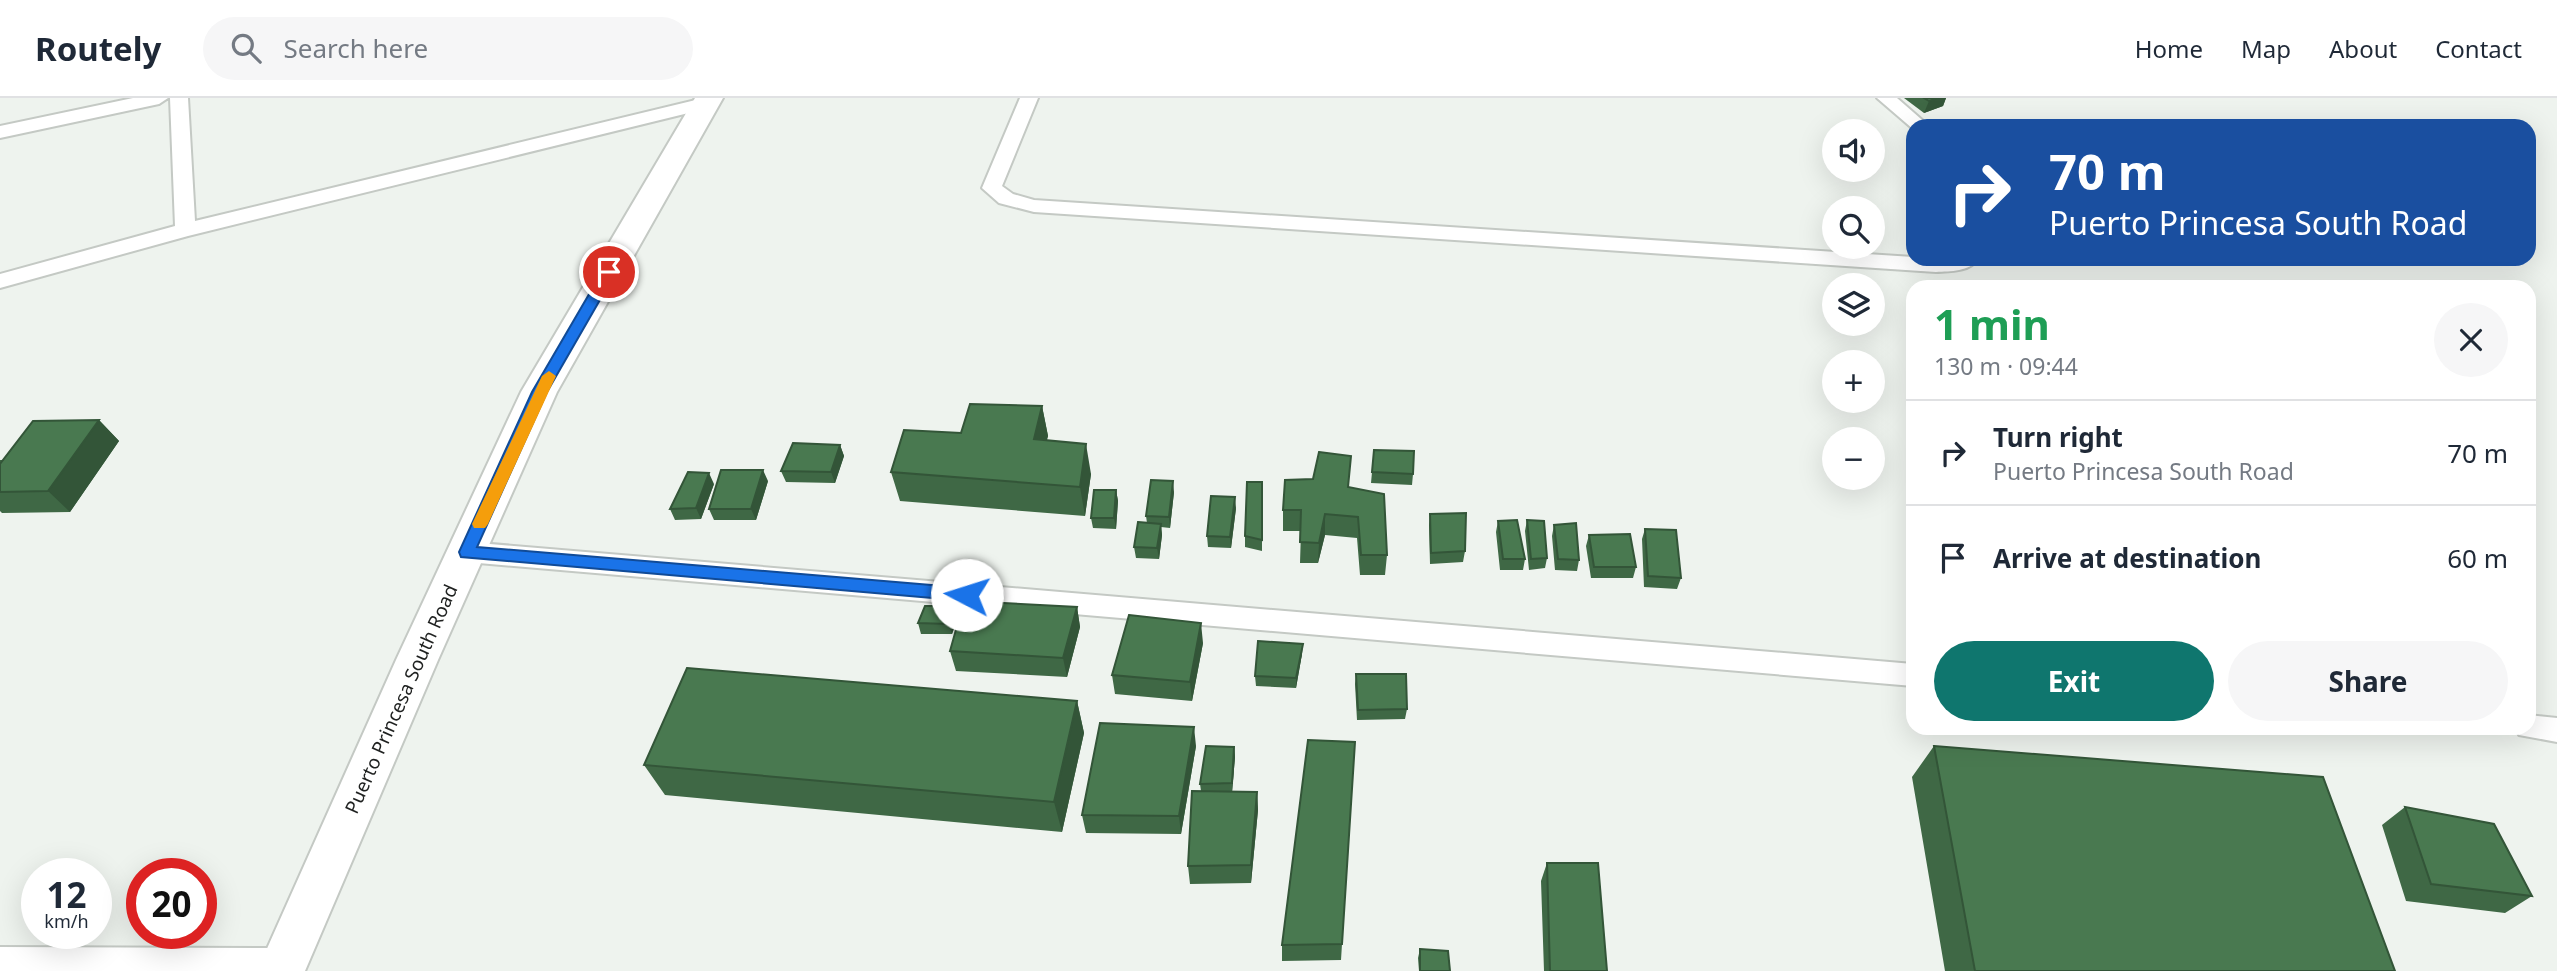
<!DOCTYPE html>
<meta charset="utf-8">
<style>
:root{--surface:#fff;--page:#f6f6f7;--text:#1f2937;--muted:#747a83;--line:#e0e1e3;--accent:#0f766e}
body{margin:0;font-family:"Noto Sans",sans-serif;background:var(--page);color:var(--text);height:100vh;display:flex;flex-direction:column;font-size:26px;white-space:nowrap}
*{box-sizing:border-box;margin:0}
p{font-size:23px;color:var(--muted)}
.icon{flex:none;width:38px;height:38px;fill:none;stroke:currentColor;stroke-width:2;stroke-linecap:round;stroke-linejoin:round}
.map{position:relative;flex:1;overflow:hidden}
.drawer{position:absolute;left:1906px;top:182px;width:630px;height:455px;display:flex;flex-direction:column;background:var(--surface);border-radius:21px;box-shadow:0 7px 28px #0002}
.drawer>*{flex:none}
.guide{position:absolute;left:1906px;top:21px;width:630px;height:147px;border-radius:21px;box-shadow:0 7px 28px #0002;background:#1a4fa0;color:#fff;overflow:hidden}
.tools{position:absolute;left:1822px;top:21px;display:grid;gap:14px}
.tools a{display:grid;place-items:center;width:63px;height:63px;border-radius:50%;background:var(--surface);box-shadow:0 7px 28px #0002;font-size:35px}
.speed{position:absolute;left:21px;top:760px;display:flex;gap:14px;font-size:35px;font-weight:700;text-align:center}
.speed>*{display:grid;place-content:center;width:91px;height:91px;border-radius:50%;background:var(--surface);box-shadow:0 7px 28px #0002;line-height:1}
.speed small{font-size:18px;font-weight:400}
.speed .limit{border:10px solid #d22;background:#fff;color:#111}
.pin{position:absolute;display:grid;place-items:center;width:60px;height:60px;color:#fff;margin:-30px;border:4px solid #fff;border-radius:50%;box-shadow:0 2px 7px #0007}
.me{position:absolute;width:77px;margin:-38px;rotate:275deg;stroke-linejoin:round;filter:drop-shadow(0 0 5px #0008)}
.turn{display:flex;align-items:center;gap:24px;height:147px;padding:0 28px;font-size:32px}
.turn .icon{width:91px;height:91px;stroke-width:2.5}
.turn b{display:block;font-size:49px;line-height:60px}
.round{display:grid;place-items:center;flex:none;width:74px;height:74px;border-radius:37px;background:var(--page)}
.headline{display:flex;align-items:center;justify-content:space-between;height:119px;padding:0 28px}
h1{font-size:42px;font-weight:700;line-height:52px;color:#1e9e55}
.cta{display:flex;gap:14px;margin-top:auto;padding:14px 28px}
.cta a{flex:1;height:80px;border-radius:42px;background:var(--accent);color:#fff;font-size:28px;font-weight:700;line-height:80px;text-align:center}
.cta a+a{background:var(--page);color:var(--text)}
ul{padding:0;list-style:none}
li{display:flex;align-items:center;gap:21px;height:105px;padding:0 28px;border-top:2px solid var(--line)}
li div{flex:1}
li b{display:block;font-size:26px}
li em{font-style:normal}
header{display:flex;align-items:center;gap:42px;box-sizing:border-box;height:98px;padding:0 35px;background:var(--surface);border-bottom:2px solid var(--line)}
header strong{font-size:33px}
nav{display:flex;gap:38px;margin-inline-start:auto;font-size:24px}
.search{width:490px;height:63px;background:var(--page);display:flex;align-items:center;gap:18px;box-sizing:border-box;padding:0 24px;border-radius:38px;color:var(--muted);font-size:26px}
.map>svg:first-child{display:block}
</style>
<header>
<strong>Routely</strong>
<div class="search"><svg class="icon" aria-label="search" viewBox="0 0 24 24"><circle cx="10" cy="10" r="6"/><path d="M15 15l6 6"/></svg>Search here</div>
<nav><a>Home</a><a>Map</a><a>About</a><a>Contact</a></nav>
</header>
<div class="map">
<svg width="2557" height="873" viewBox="0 0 2557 873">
<rect width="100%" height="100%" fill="#eef3ee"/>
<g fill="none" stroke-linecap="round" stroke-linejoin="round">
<!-- service casing -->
<g stroke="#c4c9c4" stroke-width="4">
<path id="service" d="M133 0H168L159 6 0 40V28Z
M170 0H188L195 123 704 0 713 1 715 5 713 9 188 138 0 190V176L175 128Z
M1020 0H1038L1002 88 1013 96 1034 102 1913 159V161H1978C1969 174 1951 173 1936 174L1034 114 999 105 982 90Z
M1877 0H1897L1929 28H1913V31Z
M467 444 1913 566V588L467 464 458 461 455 454 458 447Z
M2529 617 2557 620V644L2519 637 2516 630H2529Z"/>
</g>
<!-- minor casing -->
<g stroke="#c4c9c4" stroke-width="4">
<path id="minor" d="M0 849 281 850 298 856 305 873H0Z"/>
</g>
<!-- primary casing -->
<g stroke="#c4c9c4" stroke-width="4">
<path id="primary" d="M695 0H723L557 294 438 562 305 873H257L396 562 521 294Z"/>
</g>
<!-- service -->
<use href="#service" fill="#fff" fill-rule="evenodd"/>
<!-- minor -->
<use href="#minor" fill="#fff" fill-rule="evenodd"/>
<!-- primary -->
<use href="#primary" fill="#fff" fill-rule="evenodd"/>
</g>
<!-- wall -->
<path fill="#3f6845" d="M1904 0H1946L1943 8 1924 15Z
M1042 308 1048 338 1046 343 1091 376 1085 418 900 403 891 374Z
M99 322 119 343 70 414 2 415 0 413V362H3Z
M840 347 844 358 835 385 786 384 781 373Z
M1374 352 1413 376 1412 387 1371 385Z
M768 383 756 422H714L709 411Z
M1262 384V453L1245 449V438Z
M714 386 701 421 675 422 670 411Z
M1349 389 1387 457 1385 477H1360L1357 440 1325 437 1318 465H1300L1301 433H1283V412Z
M1116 392 1118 403 1116 431 1093 430 1091 420Z
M1174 394 1170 430 1161 429 1162 437 1159 461 1136 460 1134 449 1147 425 1146 418Z
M1236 410 1231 450 1208 449 1207 438Z
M1430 416 1465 453 1463 464 1430 466 1429 427Z
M1527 422 1547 460 1545 470 1529 472 1525 433Z
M1498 423 1525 461 1523 472H1500L1496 434Z
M1554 427 1579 462 1577 473 1555 472 1552 438Z
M1645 431 1681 480 1677 491 1644 489 1642 441Z
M1589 437 1636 469 1633 480H1591L1586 448Z
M1077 509 1080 529 1067 579 956 573 950 553Z
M958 519 952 536H921L918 525Z
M1203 545 1192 603 1115 596 1112 577Z
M1302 556 1296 590 1256 588 1255 578Z
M1356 576 1407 611 1405 621 1357 622 1355 586Z
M1077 603 1084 635 1062 734 665 697 644 667Z
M1196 648 1181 736 1086 735 1082 717Z
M1934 648 2395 873H1945L1912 679Z
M1234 649 1235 659 1232 694H1257L1258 712 1251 785 1190 786 1188 768 1201 693 1200 686Z
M2405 709 2532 798 2505 815 2406 803 2382 727Z
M1547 765 1607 873H1544L1541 783Z
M1342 846 1341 862 1282 863V847Z
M1420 851 1450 873H1419L1418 860Z"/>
<!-- shaded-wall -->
<path fill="#335538" d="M1938 0H1946L1943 8 1924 15 1929 3Z
M1042 308 1048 338 1040 371 1034 341Z
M99 322 119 343 70 414 48 393Z
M1086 346 1091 376 1085 418 1080 389Z
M840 347 844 358 835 385 831 374Z
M763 372 768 383 756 422 751 411Z
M709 375 714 386 701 421 696 410Z
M1173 383 1174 394 1170 430 1169 419Z
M1116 392 1118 403 1116 431 1114 420Z
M1235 399 1236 410 1231 450 1230 439Z
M1325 416V437L1318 465 1319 445Z
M1161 426 1162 437 1159 461 1157 450Z
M955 508 958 519 952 536 948 526Z
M1077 509 1080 529 1067 579 1063 560Z
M1201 525 1203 545 1192 603 1190 584Z
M1303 546 1302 556 1296 590V580Z
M1077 603 1084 635 1062 734 1054 704Z
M1194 629 1196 648 1181 736 1179 718Z
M1234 649 1235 659 1232 695V685Z
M1257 694 1258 712 1251 785V767Z"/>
<!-- building -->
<path fill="#497950" stroke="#335538" stroke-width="2" d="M1924 0H1938L1929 3Z
M970 306 1042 308 1034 341 1086 346 1080 389 891 374 904 332 961 335Z
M99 322 48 393 0 394V366L33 323Z
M793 345 840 347 831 374 781 373Z
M1374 352 1414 353 1413 376 1372 374Z
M1319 354 1351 358 1348 389 1384 396 1387 457H1361L1358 419 1325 416 1319 445 1300 444 1301 412H1283L1285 382 1313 381Z
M721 372H763L751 411H709Z
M688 374 709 375 696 410 670 411Z
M1151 382 1173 383 1169 419 1146 418Z
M1247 384H1262V442L1245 438Z
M1094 392H1116L1114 420H1091Z
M1211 398 1235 399 1230 439 1207 438Z
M1466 415 1465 453 1431 455 1430 416Z
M1517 422 1525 461H1503L1498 423Z
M1527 422 1544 423 1547 460 1531 461Z
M1138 424 1161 426 1157 450 1134 449Z
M1576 425 1579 462 1558 461 1554 427Z
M1645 431 1676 432 1681 480 1648 478Z
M1630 436 1636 469H1594L1589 437Z
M964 503 1077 509 1063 560 950 553Z
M925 508H955L948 526 918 525Z
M1129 517 1201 525 1190 584 1112 577Z
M1258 543 1303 546 1296 580 1255 578Z
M687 570 1077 603 1054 704 644 667Z
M1356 576H1406L1407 611 1358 612Z
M1100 625 1194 629 1179 718 1082 717Z
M1308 642 1355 644 1342 846 1282 847Z
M1206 648 1234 649 1232 685 1200 686Z
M1934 648 2323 679 2395 873H1975Z
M1192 693 1257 694 1251 767 1188 768Z
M2405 709 2494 726 2532 798 2431 786Z
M1547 765H1598L1607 873H1550Z
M1420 851 1448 853 1450 873H1420Z"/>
<!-- route -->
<path fill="#1a73e8" stroke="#114b97" stroke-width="2" d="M609 169 616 174 547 294 477 449 967 490 973 492 975 497 973 502 967 503 461 459 459 454 532 294 602 174Z"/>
<!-- slow -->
<path fill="#f59e0b" d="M549 273 556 278 488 426 485 430H474L472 426 542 278Z"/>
<g text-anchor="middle" stroke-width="5" stroke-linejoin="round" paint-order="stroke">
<!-- street labels -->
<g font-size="19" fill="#1f2120" stroke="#fff">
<text transform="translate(401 601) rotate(-66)" y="7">Puerto Princesa South Road</text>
</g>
</g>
</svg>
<div class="tools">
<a><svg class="icon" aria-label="sound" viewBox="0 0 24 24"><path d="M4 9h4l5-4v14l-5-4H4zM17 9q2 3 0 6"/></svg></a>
<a><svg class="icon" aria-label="search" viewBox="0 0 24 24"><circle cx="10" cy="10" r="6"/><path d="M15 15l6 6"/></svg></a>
<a><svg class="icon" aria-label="layers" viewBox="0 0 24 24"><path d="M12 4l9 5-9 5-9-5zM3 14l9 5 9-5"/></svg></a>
<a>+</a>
<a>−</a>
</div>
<div class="speed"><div>12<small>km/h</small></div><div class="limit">20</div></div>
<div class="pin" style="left:609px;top:174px;background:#d93025"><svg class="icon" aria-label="arrive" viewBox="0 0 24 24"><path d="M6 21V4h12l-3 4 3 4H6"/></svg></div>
<svg class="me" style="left:967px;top:497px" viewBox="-20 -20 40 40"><circle r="19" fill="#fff"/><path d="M0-13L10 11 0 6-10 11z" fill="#1a73e8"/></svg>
<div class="guide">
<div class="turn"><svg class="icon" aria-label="right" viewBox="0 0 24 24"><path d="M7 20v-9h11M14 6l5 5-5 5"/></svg><div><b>70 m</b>Puerto Princesa South Road</div></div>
</div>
<section class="drawer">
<div class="headline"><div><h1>1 min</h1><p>130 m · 09:44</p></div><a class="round"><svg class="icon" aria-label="close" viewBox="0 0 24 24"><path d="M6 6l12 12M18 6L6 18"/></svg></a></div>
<ul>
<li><svg class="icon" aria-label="right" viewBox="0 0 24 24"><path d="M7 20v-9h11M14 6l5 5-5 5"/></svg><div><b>Turn right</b><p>Puerto Princesa South Road</p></div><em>70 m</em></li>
<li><svg class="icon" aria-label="arrive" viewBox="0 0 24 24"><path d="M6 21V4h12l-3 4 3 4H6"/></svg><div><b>Arrive at destination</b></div><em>60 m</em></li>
</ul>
<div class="cta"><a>Exit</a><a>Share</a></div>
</section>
</div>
